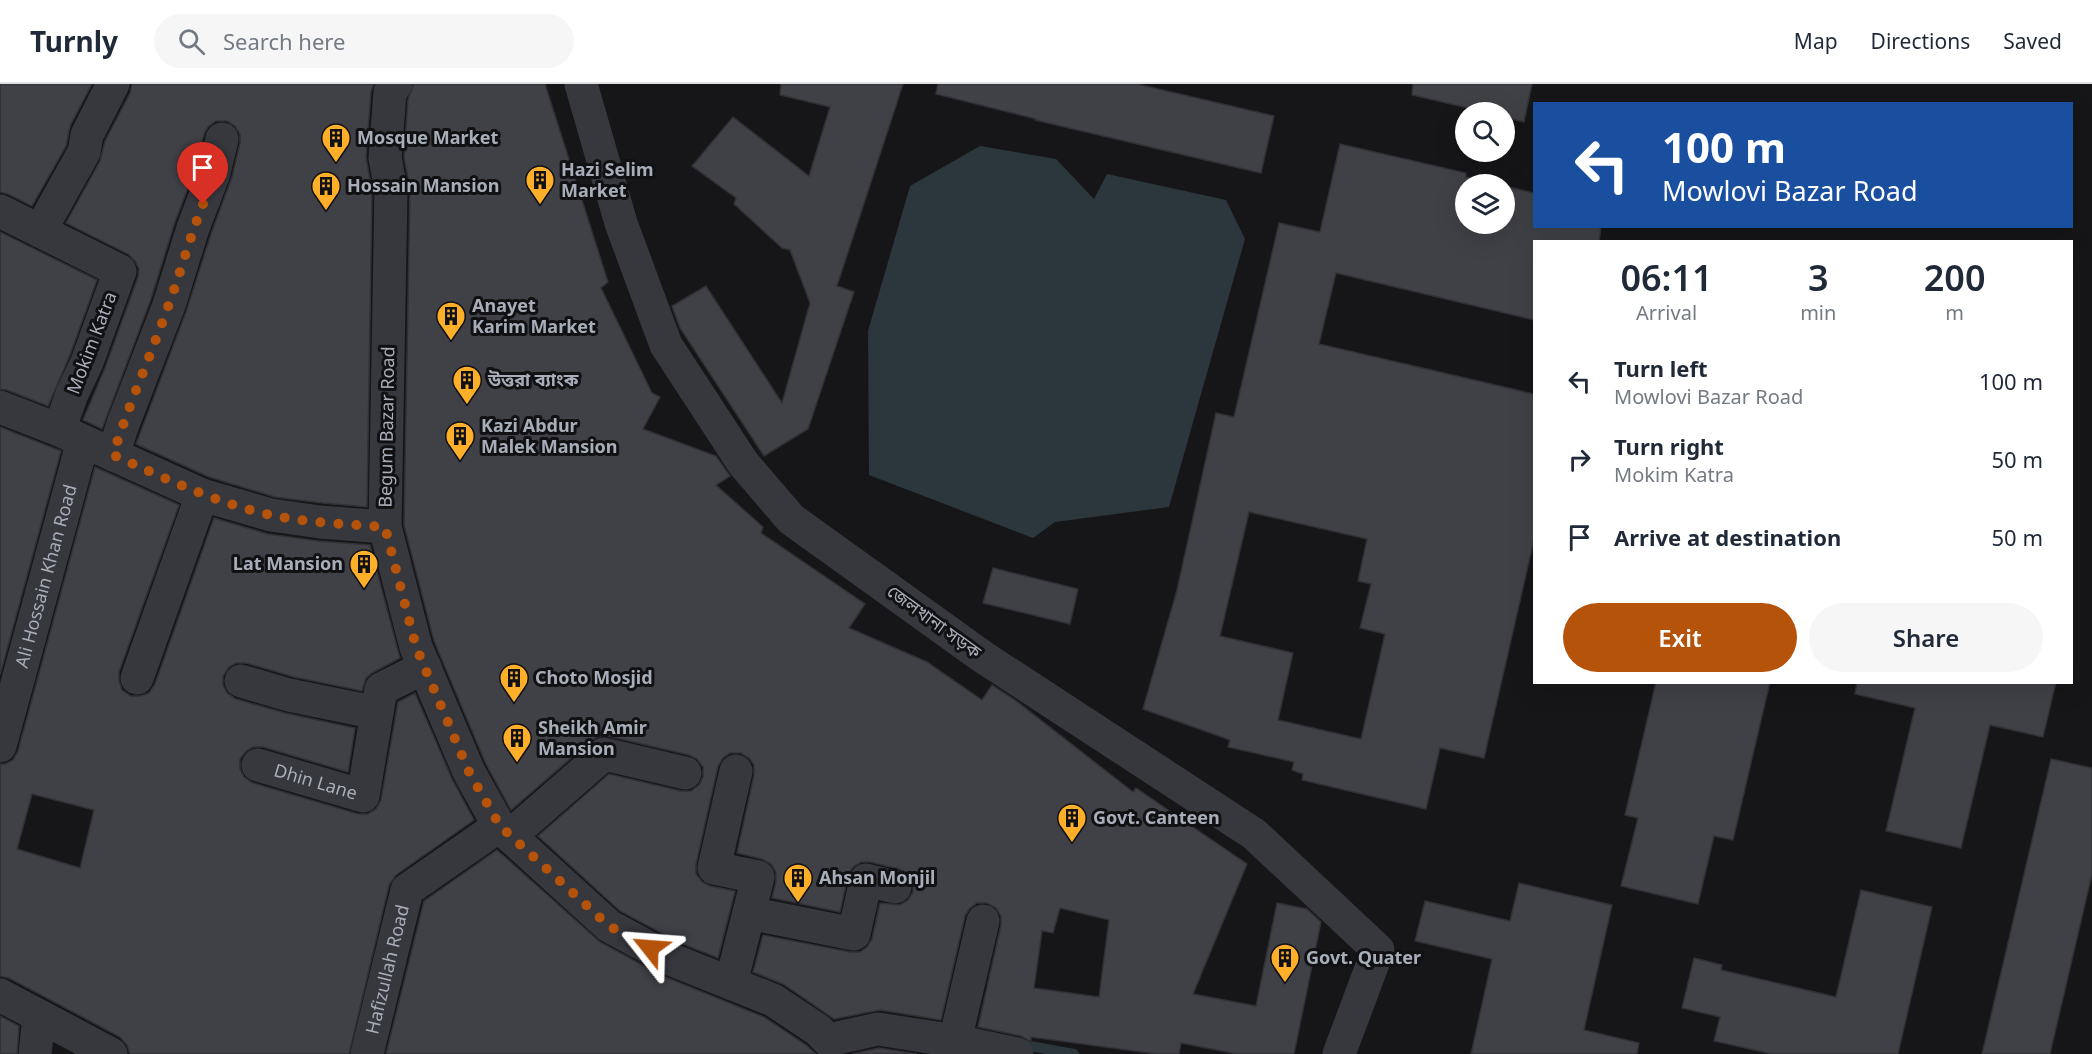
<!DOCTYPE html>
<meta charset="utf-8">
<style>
:root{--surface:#fff;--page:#f6f6f7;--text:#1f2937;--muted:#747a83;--line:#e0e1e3;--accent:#b45309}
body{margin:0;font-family:"Noto Sans","Noto Sans Bengali",sans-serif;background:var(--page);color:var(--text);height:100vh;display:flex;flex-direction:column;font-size:22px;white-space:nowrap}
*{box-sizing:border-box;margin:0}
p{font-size:20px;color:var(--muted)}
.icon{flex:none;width:33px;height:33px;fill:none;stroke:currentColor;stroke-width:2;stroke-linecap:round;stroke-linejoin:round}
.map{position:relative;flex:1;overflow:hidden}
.drawer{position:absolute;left:1533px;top:156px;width:540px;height:444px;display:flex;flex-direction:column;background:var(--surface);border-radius:0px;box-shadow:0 6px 24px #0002}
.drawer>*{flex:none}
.top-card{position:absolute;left:1533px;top:18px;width:540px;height:126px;border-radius:0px;box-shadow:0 6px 24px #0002;background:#1a4fa0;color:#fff;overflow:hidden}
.controls{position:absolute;left:1455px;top:18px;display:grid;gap:12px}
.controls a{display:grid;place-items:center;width:60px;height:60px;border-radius:50%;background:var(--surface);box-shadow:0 6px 24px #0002;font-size:30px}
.pin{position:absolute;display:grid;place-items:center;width:51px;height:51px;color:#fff;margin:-62px -26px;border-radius:50% 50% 50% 0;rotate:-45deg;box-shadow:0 0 6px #0007}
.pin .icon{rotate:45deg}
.me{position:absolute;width:66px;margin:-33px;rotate:298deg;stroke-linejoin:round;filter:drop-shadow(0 0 4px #0008)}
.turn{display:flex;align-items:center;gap:21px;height:126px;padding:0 30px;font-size:27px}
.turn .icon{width:78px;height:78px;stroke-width:2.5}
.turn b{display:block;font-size:42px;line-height:51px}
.eta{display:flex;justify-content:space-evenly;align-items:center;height:102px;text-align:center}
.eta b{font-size:36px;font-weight:600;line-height:42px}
.button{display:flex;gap:12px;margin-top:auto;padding:12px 30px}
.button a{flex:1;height:69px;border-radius:36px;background:var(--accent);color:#fff;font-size:24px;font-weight:600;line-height:69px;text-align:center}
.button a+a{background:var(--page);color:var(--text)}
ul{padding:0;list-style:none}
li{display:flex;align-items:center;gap:18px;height:78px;padding:0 30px}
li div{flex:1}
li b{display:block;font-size:22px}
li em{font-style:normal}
header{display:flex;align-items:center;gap:36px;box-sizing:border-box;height:84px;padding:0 30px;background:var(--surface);border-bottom:2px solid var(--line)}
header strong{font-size:28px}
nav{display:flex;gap:33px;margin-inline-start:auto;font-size:21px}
.search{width:420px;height:54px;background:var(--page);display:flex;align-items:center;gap:15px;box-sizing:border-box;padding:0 21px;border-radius:33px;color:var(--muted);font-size:22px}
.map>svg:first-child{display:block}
</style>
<header>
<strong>Turnly</strong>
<div class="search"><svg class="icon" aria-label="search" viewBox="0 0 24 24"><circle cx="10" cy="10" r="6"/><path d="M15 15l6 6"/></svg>Search here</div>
<nav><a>Map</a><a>Directions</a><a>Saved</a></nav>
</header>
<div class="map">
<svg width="2092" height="970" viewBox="0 0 2092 970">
<rect width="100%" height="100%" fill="#161618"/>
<!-- water -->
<path fill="#2b363d" d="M980 62 1056 75 1094 115 1107 90 1226 116 1245 155 1169 423 1055 438 1033 454 869 391 868 247 910 102Z"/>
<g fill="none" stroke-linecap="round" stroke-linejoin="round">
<!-- stream -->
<path stroke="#2b363d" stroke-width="10" d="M1019 960 1074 970"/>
</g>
<!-- building -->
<path fill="#404146" stroke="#303035" stroke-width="1.5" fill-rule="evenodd" d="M0 0H92L70 42 66 62 32 122 8 110 0 108Z
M132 0H374L371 7 366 73 372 107 367 423 322 419 275 413 209 393 136 360 186 228 211 150 232 93 240 59V50L235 42 227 37H216L208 43 204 50 196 83 175 138 151 215 102 345 83 336 105 284 138 193 139 185 135 177 128 170 66 139 100 77 105 57 130 9Z
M414 0H545L608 198 601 204 652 309 660 313 643 345 716 372 730 392 716 401 763 443 761 449 865 520 849 544 927 578 982 616 992 601 1015 616 1133 708 1136 704 1247 780 1193 910 1256 922 1277 819 1307 825 1321 838 1294 970H1237L1181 959 1179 970H1157L1031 953V958L1021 952 978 943 1001 841V832L996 824 987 819H977L969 825 965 832 941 936 880 926 834 935 783 900 753 888 763 851 850 868H860L867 863 872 855 880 819 900 821 908 816 913 808V797L907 789 899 785 870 778H861L853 783 848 791 840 828 772 814 776 798V788L771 780 762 775 737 769 754 691V681L749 674 741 669H730L723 674 718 682 696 780V790L702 798 710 802 735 807 718 874 678 858 620 827 538 752 609 690 681 707H691L699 701 703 693V683L697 675 689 671 608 652H599L592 656 511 726 486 680 434 557 404 441 410 105 404 73 408 15ZM1060 824 1109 836 1099 913 1034 904 1042 847 1053 849Z
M781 0H903L837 202 854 208 808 345 764 372 680 244 672 222 706 202 782 319 810 219 790 166 782 164 734 120 736 114 692 82 733 33 809 92 830 23 780 11Z
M938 0H1137L1274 32 1261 89 1035 36 1036 35 936 10Z
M1413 0H1532L1524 38 1504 33V28H1485L1412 11Z
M1340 60 1466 89V93L1499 100H1466V140H1504V102L1534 109V142H1601L1599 158H1534V236L1336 189 1319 260 1534 310V456L1484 674 1440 664 1426 725 1302 696 1303 690 1292 686 1294 678 1228 663 1230 656 1143 625 1177 506 1216 329 1234 333 1279 139 1320 148ZM1249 428 1367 455 1358 497 1371 500 1360 544 1385 550 1361 655 1278 636 1293 569 1220 552Z
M0 148 97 196 70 271 48 322 7 306 0 305Z
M0 343 61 367 0 591Z
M95 383 179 421 119 588V597L122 606 131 612H140L149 609 155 600 214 434 268 450 318 457 370 461 400 574 372 589 366 594 362 607 294 593 246 579H236L229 583 223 592V601L227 609 236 615 285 629 355 644 348 688 263 663H253L246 667 240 675V685L244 693 253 699 358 730H368L376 725 381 716 398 618 415 609 452 695 474 736 396 791 389 801 349 970H130L127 961 120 953 9 894 0 892V680H5L13 676 18 667ZM32 710 94 726 80 784 17 765Z
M993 484 1078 505 1070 540 983 519Z
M1656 598H1770L1733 756 1714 752 1698 820 1621 802 1638 734 1625 731Z
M1857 598H2056L2043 653 1990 641 1961 764 1886 747 1915 624 1855 610Z
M2051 675 2092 684V790L2050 970H1982Z
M497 766 600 858 663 892 764 933 806 961 816 970H386L424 817Z
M1519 799 1612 821 1584 946 1639 959 1637 970H1471L1492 875 1415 857 1425 817 1510 837Z
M1861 806 1932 823 1898 970H1772L1714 957 1720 933 1682 924 1694 874 1722 881 1721 886 1836 913Z
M0 932 19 942 17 970H0Z
M879 964 917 970H852Z"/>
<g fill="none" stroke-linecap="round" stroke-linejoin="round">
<!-- minor -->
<g stroke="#37383e" stroke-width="33">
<path d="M396 0 390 8 385 74 391 105 385 443 416 563 469 688 499 742 609 842 670 875 773 916 818 946 828 956"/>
<path d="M581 0 621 139 666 261 743 379 791 435 983 573 1254 750 1378 866 1339 970"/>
<path d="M0 127 120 187 87 278 72 310 59 346"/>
<path d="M40 147 84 68 87 51 113 0"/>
<path d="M0 323 59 346 202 411 271 431 320 438 385 443"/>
<path d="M113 371 123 340 169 221 193 144 214 89 222 55"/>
<path d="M137 594 202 411"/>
<path d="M241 597 289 611 377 629"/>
<path id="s1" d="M0 662 83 357"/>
<path id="s2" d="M258 681 363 712 381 605 425 583"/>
<path d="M510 752 604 670 685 689"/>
<path d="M749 829 854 850 866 796 895 803"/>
<path d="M731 899 758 793 714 784 736 687"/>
<path d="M0 911 111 970"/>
<path d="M828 956 878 945 955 957 1017 970"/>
<path d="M955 957 983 837"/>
<path d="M35 970 39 933"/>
<path id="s3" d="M367 970 407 806 499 742"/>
</g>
</g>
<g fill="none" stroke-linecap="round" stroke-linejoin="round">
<!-- route -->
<path stroke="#b45309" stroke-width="10" stroke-dasharray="0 18" d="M203 120C190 153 181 187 169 220 151 271 129 320 113 371 165 394 215 419 271 431 308 439 347 440 385 443L416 563 469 688 500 742 609 842 650 864"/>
</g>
<!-- icons -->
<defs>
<g id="building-pin" transform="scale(1.5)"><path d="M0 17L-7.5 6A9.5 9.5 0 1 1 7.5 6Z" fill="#feaf29" stroke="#111113"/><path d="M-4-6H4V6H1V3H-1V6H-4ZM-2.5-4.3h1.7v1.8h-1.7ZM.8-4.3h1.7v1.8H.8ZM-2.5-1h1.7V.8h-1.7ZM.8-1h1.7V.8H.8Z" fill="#111"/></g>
</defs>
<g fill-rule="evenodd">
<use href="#building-pin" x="336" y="54"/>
<use href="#building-pin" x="540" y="96"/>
<use href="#building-pin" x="326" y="102"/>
<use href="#building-pin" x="451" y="232"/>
<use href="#building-pin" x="467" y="296"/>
<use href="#building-pin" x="460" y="352"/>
<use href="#building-pin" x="364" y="480"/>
<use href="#building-pin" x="514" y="594"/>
<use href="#building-pin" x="517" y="654"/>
<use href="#building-pin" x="1072" y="734"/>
<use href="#building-pin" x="798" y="794"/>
<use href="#building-pin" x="1285" y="874"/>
</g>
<g text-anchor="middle" stroke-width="6" stroke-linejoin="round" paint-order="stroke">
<!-- poi labels -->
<g font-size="18" font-weight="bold" fill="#a7adb9" stroke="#111113" text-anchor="start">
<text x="357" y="60">Mosque Market</text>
<text x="561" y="92">Hazi Selim<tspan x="561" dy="21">Market</tspan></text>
<text x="347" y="108">Hossain Mansion</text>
<text x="472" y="228">Anayet<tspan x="472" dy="21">Karim Market</tspan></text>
<text x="488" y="302">উত্তরা ব্যাংক</text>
<text x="481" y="348">Kazi Abdur<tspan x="481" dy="21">Malek Mansion</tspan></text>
<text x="343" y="486" text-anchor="end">Lat Mansion</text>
<text x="535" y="600">Choto Mosjid</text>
<text x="538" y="650">Sheikh Amir<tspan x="538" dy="21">Mansion</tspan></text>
<text x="1093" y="740">Govt. Canteen</text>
<text x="819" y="800">Ahsan Monjil</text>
<text x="1306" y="880">Govt. Quater</text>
</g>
<!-- street labels -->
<g font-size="18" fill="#a7adb9" stroke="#111113">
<text transform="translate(92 259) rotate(-69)" y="6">Mokim Katra</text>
<text transform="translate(387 343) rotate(-89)" y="6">Begum Bazar Road</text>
<text dy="6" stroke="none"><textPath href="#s1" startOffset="176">Ali Hossain Khan Road</textPath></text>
<text transform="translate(934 538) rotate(36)" y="6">জেলখানা সড়ক</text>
<text dy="6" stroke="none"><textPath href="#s2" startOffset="60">Dhin Lane</textPath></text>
<text dy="6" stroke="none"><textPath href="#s3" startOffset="87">Hafizullah Road</textPath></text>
</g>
</g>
</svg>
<div class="controls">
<a><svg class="icon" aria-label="search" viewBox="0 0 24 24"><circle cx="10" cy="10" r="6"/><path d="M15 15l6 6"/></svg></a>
<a><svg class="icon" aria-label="layers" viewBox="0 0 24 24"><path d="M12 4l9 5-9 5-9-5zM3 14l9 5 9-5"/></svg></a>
</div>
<div class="pin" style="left:203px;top:120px;background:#d93025"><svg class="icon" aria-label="arrive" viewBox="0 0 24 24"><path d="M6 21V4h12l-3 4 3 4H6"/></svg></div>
<svg class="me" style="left:650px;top:864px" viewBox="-20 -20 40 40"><path d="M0-17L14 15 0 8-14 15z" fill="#b45309" stroke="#fff" stroke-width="4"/></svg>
<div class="top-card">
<div class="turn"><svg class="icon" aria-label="left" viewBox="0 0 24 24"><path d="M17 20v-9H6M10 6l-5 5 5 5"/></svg><div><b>100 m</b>Mowlovi Bazar Road</div></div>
</div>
<section class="drawer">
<div class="eta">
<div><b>06:11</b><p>Arrival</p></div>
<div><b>3</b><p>min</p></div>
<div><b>200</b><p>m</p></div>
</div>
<ul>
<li><svg class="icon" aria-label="left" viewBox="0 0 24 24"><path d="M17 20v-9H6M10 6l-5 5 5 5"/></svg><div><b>Turn left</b><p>Mowlovi Bazar Road</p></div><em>100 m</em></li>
<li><svg class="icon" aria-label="right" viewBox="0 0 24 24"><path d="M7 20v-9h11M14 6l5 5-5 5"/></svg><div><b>Turn right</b><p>Mokim Katra</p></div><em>50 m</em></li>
<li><svg class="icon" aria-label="arrive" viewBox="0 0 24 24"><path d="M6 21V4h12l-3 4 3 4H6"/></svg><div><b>Arrive at destination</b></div><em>50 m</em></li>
</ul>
<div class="button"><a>Exit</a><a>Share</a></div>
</section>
</div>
